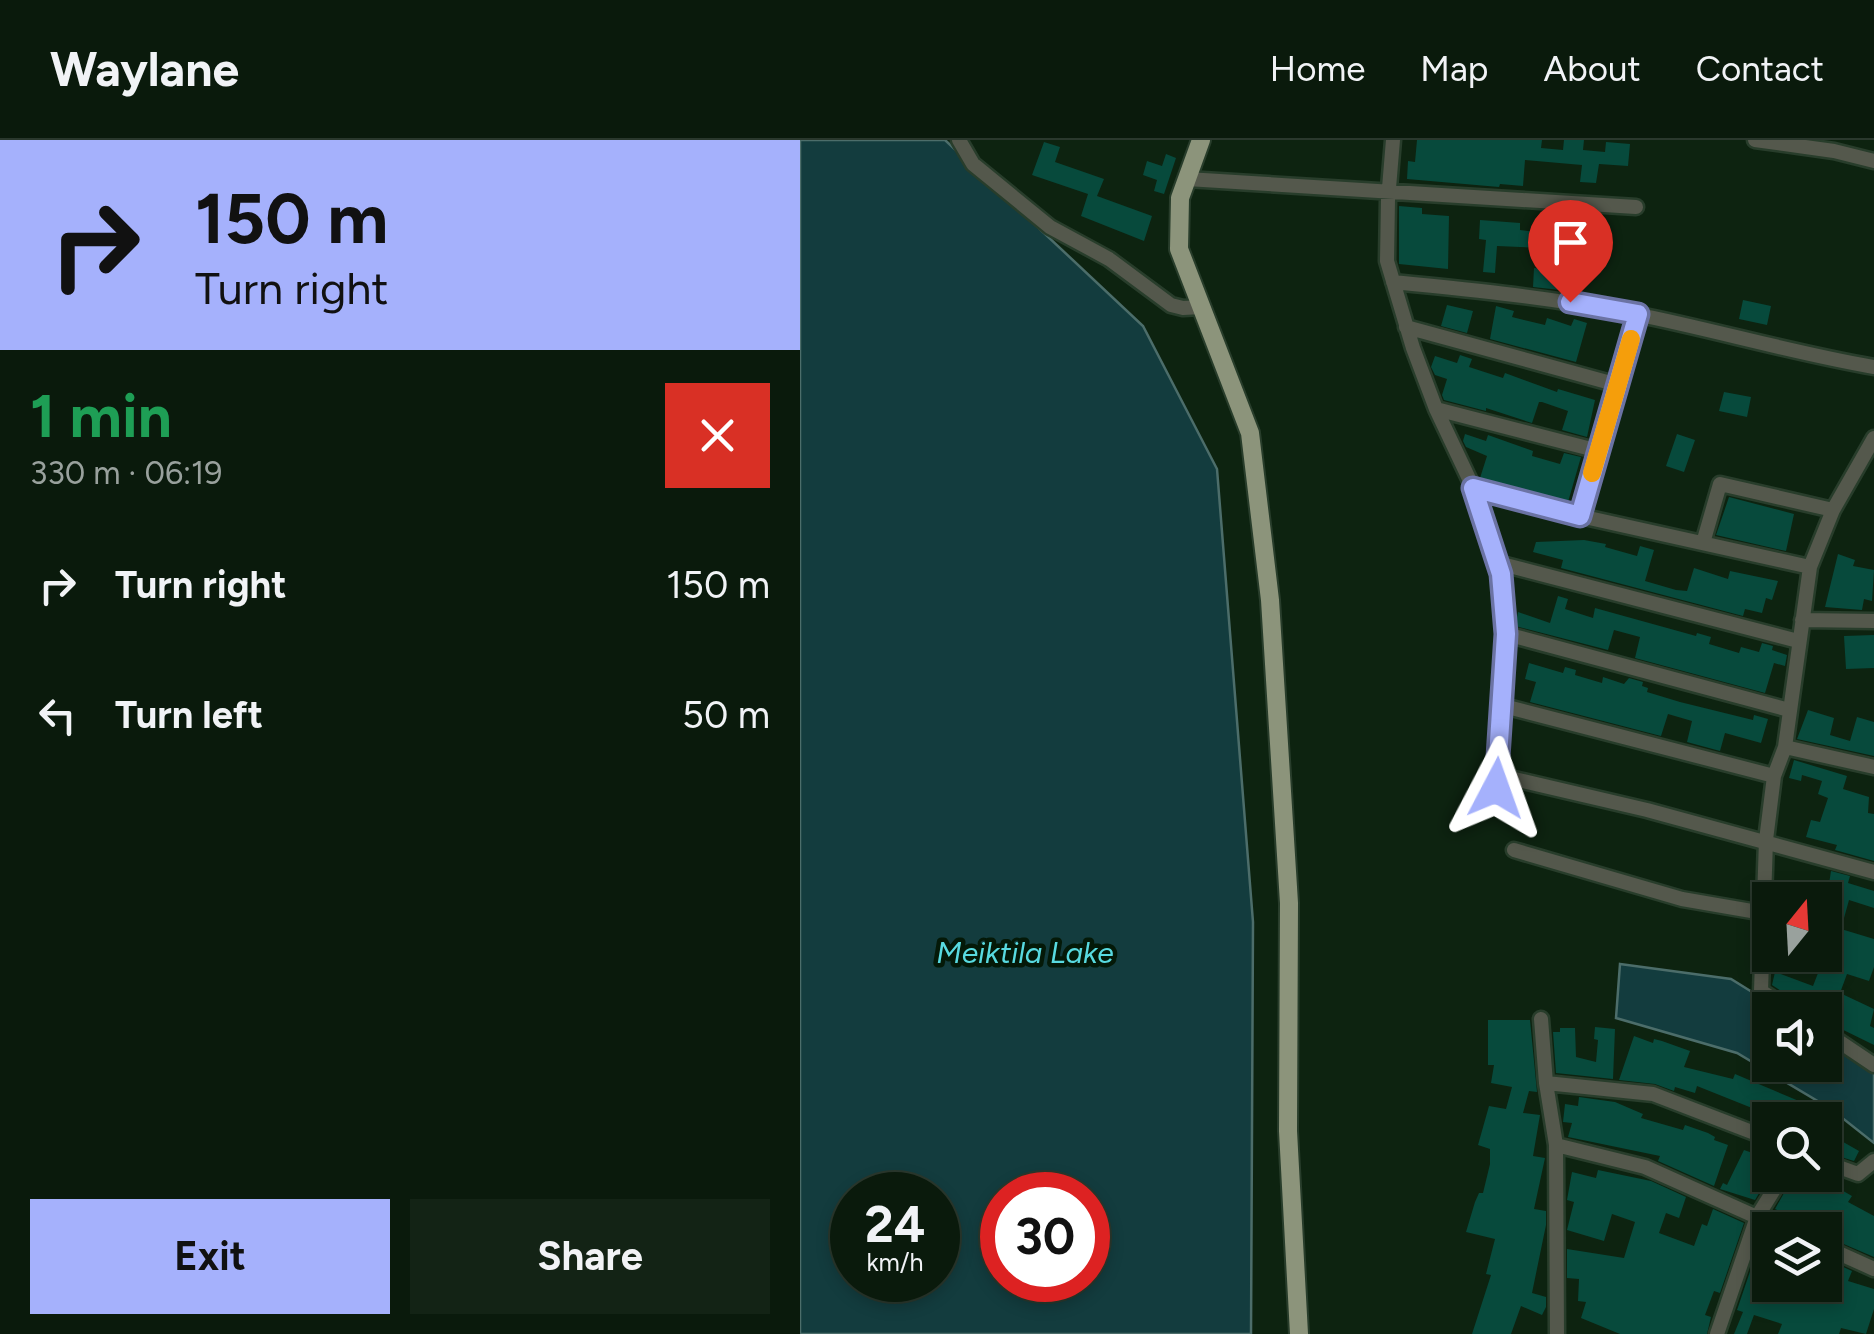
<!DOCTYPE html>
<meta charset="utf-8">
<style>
:root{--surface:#0a1a0c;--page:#132315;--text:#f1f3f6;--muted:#99a19d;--line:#2a382d;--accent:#a5b1fc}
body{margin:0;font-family:Figtree,sans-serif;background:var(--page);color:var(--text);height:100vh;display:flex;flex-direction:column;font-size:38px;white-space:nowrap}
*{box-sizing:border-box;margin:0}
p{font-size:32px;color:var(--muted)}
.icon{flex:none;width:55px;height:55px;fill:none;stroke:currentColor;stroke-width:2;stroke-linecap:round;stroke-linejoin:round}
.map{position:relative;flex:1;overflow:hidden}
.panel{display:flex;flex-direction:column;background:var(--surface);width:800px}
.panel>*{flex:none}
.top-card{background:#a5b1fc;color:#111;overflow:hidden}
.needle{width:65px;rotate:18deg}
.buttons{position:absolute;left:952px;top:742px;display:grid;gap:20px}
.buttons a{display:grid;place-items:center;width:90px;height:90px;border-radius:0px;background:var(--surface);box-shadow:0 5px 15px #0003,0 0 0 2px var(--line);font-size:50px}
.speed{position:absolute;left:30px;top:1032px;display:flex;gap:20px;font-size:50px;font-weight:700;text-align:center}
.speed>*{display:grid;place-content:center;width:130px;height:130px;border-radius:50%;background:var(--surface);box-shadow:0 5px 15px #0003,0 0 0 2px var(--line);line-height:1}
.speed small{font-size:25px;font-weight:400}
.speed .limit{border:15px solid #d22;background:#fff;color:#111}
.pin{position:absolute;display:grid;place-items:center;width:85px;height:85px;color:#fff;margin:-102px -42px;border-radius:50% 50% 50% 0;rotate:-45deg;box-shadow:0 0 10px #0007}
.pin .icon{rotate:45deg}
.me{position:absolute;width:110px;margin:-55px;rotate:4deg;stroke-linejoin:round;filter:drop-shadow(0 0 8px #0008)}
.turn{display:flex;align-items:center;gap:35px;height:210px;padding:0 30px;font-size:45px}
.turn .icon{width:130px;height:130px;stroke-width:2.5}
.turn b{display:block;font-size:70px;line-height:85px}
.round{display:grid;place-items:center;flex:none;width:105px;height:105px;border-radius:0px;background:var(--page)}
.summary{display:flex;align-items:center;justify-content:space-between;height:170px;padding:0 30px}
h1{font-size:60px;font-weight:700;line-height:75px;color:#1e9e55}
.cta{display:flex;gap:20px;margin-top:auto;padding:20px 30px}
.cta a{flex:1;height:115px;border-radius:0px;background:var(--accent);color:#111;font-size:40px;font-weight:700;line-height:115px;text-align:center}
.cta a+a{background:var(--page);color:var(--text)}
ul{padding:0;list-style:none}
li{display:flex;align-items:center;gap:30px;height:130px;padding:0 30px}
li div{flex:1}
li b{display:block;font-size:38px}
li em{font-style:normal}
header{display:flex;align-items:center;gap:60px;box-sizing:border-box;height:140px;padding:0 50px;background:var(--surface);border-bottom:2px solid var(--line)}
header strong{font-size:48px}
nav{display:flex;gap:55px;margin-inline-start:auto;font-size:35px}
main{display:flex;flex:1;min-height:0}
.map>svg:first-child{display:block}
</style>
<header>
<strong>Waylane</strong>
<nav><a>Home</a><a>Map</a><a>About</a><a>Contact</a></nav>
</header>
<main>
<section class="panel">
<div class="top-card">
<div class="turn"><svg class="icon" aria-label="right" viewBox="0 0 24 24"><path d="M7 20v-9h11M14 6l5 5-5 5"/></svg><div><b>150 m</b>Turn right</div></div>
</div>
<div class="summary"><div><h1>1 min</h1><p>330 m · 06:19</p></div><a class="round" style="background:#d93025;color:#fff"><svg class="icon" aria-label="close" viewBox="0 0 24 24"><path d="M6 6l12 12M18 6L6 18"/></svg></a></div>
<ul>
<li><svg class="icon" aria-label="right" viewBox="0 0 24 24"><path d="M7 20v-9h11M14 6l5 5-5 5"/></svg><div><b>Turn right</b></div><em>150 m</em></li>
<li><svg class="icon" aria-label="left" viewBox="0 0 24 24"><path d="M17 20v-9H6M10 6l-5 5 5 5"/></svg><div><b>Turn left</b></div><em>50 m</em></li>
</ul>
<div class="cta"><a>Exit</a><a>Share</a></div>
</section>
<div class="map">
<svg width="1074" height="1194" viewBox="0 0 1074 1194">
<rect width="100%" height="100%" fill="#0d2310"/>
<!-- water -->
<path fill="#133c3e" stroke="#4c6d6a" stroke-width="2.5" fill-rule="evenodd" d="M0 0H145L343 186 417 329 453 782 451 1194H0ZM52 1055H138V1140H52ZM202 1055H288V1140H202Z
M820 824 931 839 981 870H970V925H1025V897L1060 919 1074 932V1003L1031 969 937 913 816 878Z"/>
<!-- building -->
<path fill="#074a3c" d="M617 0H742L741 8 763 10 764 0H784L783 10 805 12 806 2 830 4 828 26 799 24 796 43 780 42 782 25 725 20 723 46 700 44 699 47 607 39 608 21 615 22Z
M244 2 260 7 255 22 304 39 297 56 352 76 344 101 281 76 288 54 232 35Z
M366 14 376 18 364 54 354 51 357 40 343 35 347 21 362 26Z
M599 66 622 68V74L649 76 648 129 599 124Z
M680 80 720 83V90L743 93 741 108 697 106 695 133 683 132 686 100 679 99Z
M734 128 762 131 760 150 733 147Z
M943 160 971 166 967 185 939 179Z
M647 165 673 171 667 193 641 186Z
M696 166 714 171 712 177 745 185 747 178 771 186 774 179 787 183 776 222 690 199Z
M660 215 672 219 669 227 703 238 705 233 757 252 758 249 795 260 787 297 762 290 768 271 742 262H739L732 283 686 268V271L644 260 642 255 647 239 635 235 631 227 635 216 657 223Z
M924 252 951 257 947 277 919 271Z
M665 294 686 301 688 295 733 311 732 316 760 324 764 313 781 317 768 362 680 338 687 316 666 307 663 301Z
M877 294 895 300 884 332 866 326Z
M929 357 994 374 986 411 916 395Z
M784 400 806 404 805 407 837 416 840 406 854 410 845 441 876 450 887 451 894 428 928 439 930 431 978 441 972 460 966 458 962 473 945 469 943 476 761 428 763 420 733 412 736 402Z
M1038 414 1055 420 1053 426 1074 430 1072 461 1064 459 1062 470 1025 467Z
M758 456 768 459 765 469 793 478 795 468 896 496 897 493 911 497 909 504 939 513 941 507 959 512 962 503 973 506 972 510 987 515 985 526 974 523 965 553 835 518 840 497 814 490 808 510 715 486 718 472 750 483Z
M1074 495V528L1046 529 1044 496Z
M729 523 763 533 765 527 776 530 775 535 802 543 803 537 824 544 829 538 843 542 842 546 848 548 847 552 880 562 953 580 954 575 968 579 961 603 925 593 920 611 887 602 892 581 868 574 861 596 730 562 736 542 725 539Z
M1008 570 1034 578 1030 595 1050 601 1057 577 1074 582V616L997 599Z
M994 620 1047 636 1043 649 1069 657 1068 673 1074 674V721L1035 710 1037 705 1006 697 1011 680 1020 682 1028 658 1018 654 1022 641 1002 635 1001 641 989 638Z
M1031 731 1050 736 1048 743 1074 751V768L1049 760 1041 789 1074 799V827L1069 841 1047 834 1040 853 1074 869 1070 886 1074 888V905L1025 881V870H1016L1017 867 990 857 972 845 975 832 1013 846 1025 815V770Z
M688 880H730L737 952 729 951 723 973 740 975 733 1016 745 1018 734 1069 746 1071V1085L732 1153 746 1157V1167L742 1175 721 1166 711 1194H672L691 1135 686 1134 695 1099 666 1092 675 1062 679 1053H683L690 1024V1009L678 1005 689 966 706 969 712 947 691 943 694 925H688Z
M795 887 815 889 813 939 756 933 753 892H760V888H775L776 917 796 922 798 900 794 899Z
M834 896 853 903 854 899 862 901 890 911 884 927 933 939 935 934 1006 964 1000 975 988 970 983 980H970V988L957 983 962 972 897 946 895 953 875 947 874 951 855 944 819 940Z
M779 957 815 962 843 974 841 978 883 990 885 985 908 993 915 997 914 1000 928 1005 914 1046 858 1021 860 1016 768 997 772 983 763 982 765 964 778 966Z
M1028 987 1041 994 1038 999 1059 1011 1054 1021 1025 1012Z
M944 1010 970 1019V1035L955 1060 920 1049 923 1043 927 1045Z
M798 1030 851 1041 886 1057 879 1078 866 1073 859 1093 894 1106 902 1084 907 1086 913 1069 944 1083 920 1153 914 1151 905 1175 911 1177 907 1194H820L781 1178 786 1162 778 1161 779 1139 767 1138V1109L824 1118 835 1082 812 1074 804 1101 767 1090 774 1062 767 1060 772 1032 796 1038Z
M994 1035H1015L1052 1056 1048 1062 1074 1076V1117L1025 1096V1090H1014L1015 1086 975 1069Z
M963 1093 970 1095V1145H991L989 1154 1008 1161 1012 1149 1025 1153 1028 1120 1052 1131 1048 1141 1074 1149V1169L1066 1194 1041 1188 1039 1194H978L982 1184 954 1175 947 1194H934L943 1172 937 1170Z"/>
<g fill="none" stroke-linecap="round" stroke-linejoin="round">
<!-- minor casing -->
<g stroke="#283d2b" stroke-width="19">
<path id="minor" d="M159 0 173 24 250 87 309 119 371 165 383 168 401 167
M593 0 588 60 587 121 613 208 636 269 680 362 701 434 706 502 695 648
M955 0 1034 11 1074 21
M387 39 836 67
M593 142C674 150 755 158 835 174 915 190 993 213 1074 227
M606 187 818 245
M636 269 799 311
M673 347 780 376 1010 427
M780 376 838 175
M903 403 920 344 1033 370
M698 423 998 501
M1002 480 1074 481
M706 494 989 570
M700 565 974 636
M985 607 1074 627
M697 635 847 670 1074 732
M714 710 882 759 963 773
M990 870 961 851 966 700 974 636 985 607 1010 427 1033 370 1074 298
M741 879 746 943 756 1005 757 1194
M1025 892 1074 925
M746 943 853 954 970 999
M756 1005 845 1027 986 1090
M1025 1022 1058 1034 1074 1021
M1025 1107 1074 1129
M917 1194 957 1077 983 1035"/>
</g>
<!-- major casing -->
<g stroke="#283d2b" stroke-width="22">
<path id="major" d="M401 0 380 58 379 109 450 293 470 460 489 763 488 991 499 1194"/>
</g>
<!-- minor -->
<use href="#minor" stroke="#54584c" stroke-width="14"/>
<!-- major -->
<use href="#major" stroke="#8c947b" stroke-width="18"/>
</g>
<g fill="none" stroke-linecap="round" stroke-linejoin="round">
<!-- route casing -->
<g stroke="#6b73a4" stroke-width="25">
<path id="route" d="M696 648 706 494 701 434 673 348 780 376 838 174 770 162"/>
</g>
<!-- route -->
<use href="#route" stroke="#a5b1fc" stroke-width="18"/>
<!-- slow -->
<path stroke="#f59e0b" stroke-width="18" d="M792 333 831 199"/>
</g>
<g text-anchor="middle" stroke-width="9" stroke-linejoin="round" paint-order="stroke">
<!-- water labels -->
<g font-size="30" font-style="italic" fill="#58dae0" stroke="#041908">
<text x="225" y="823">Meiktila Lake</text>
</g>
</g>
</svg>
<div class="buttons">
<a><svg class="needle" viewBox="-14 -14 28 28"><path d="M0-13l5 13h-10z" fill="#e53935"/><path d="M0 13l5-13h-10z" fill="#99a19d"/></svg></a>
<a><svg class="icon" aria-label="sound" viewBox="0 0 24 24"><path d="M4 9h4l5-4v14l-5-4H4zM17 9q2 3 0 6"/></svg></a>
<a><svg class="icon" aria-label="search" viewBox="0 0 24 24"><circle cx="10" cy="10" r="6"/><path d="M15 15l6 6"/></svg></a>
<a><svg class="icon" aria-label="layers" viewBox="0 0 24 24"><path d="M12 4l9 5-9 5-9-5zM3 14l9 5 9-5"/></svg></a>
</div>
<div class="speed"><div>24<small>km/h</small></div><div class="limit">30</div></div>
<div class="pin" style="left:770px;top:162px;background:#d93025"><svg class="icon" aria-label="arrive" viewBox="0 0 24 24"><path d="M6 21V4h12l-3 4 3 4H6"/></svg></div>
<svg class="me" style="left:696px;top:648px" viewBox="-20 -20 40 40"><path d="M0-17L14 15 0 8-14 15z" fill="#a5b1fc" stroke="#fff" stroke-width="4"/></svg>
</div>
</main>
